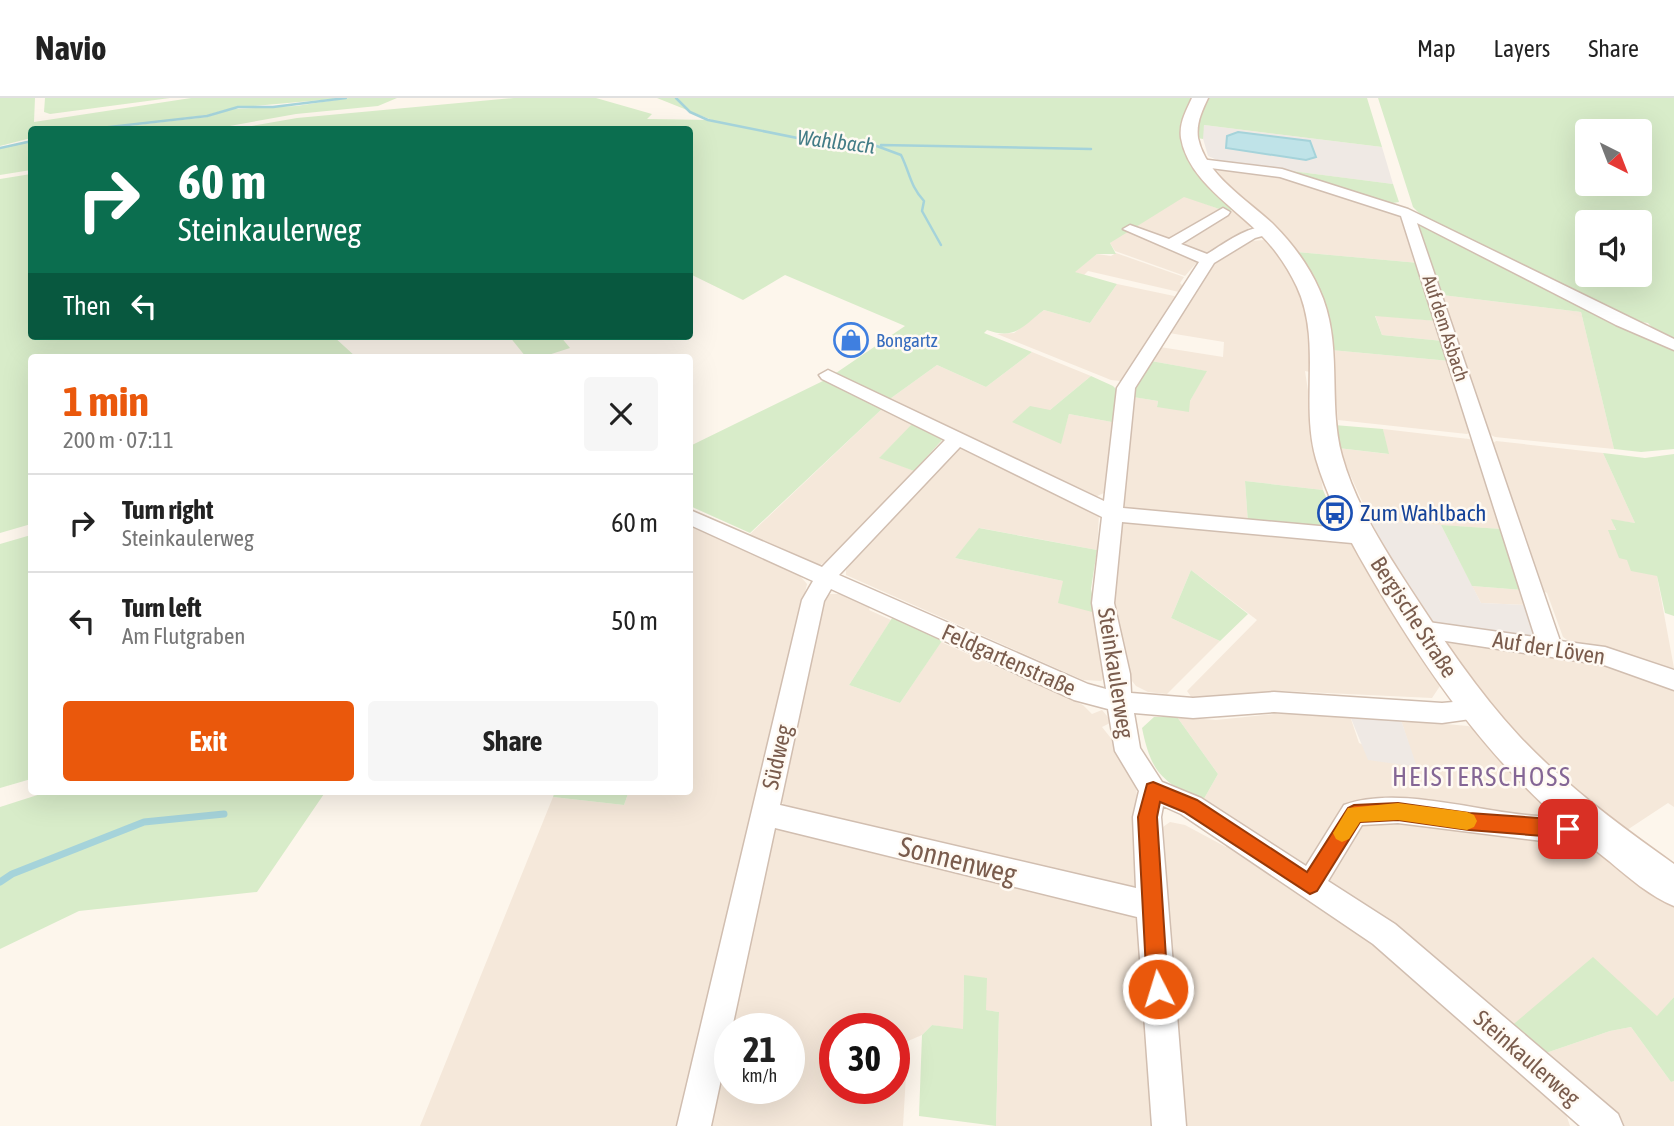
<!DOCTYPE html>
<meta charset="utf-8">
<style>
:root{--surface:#fff;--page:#f6f6f6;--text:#222;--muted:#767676;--line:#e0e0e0;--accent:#ea580c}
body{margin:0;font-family:"Asap Condensed",sans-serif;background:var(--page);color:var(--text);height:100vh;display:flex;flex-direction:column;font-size:26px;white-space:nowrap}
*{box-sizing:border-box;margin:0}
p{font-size:23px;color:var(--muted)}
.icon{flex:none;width:38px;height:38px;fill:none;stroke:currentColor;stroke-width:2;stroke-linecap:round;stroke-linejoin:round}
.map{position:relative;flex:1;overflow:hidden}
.panel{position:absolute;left:28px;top:256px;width:665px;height:441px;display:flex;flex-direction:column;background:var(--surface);border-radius:7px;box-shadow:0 7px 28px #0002}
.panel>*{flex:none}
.banner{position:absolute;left:28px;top:28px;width:665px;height:214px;border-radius:7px;box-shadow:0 7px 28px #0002;background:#0b6e4f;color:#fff;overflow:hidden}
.needle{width:46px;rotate:138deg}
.fabs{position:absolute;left:1575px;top:21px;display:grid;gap:14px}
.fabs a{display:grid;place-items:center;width:77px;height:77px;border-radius:7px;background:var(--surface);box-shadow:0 7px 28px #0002;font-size:35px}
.speed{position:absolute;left:714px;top:915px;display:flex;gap:14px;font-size:35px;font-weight:700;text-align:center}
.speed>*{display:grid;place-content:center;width:91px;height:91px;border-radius:50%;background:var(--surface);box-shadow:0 7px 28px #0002;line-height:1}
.speed small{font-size:18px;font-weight:400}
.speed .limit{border:10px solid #d22;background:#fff;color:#111}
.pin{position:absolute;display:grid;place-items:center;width:60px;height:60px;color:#fff;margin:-30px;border-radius:14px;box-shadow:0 4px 10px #0006}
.me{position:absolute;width:77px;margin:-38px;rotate:355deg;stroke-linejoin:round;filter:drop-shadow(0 0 5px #0008)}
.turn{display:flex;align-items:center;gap:24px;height:147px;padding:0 35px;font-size:32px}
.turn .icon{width:91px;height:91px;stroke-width:2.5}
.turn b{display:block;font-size:49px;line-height:60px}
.then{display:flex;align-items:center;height:66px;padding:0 35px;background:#0003;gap:14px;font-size:26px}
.round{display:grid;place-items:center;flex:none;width:74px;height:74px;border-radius:7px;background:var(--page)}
.headline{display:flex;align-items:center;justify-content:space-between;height:119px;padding:0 35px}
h1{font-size:42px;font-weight:700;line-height:52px;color:var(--accent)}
.button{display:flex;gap:14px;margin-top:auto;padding:14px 35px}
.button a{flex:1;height:80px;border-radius:7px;background:var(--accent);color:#fff;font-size:28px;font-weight:700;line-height:80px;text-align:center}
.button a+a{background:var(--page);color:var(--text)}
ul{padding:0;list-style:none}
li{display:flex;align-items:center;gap:21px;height:98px;padding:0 35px;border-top:2px solid var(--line)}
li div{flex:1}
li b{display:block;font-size:26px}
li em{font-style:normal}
header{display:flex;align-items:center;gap:42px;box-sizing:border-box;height:98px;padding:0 35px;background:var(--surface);border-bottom:2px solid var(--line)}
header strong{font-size:33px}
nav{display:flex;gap:38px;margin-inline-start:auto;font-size:24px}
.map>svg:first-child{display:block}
</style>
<header>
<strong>Navio</strong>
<nav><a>Map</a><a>Layers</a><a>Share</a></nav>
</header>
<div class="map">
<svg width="1674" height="1028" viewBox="0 0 1674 1028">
<rect width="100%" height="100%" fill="#fdf6ec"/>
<!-- residential -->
<path fill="#f5e8da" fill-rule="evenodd" d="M1216 70 1281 77 1402 117 1419 165 1297 154 1246 101 1223 82Z
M1184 98 1222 112 1169 145 1131 129Z
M1235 110 1252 126 1249 130 1208 157 1175 147Z
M1128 132 1199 162 1185 178 1115 153 1110 145Z
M1263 139 1286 165 1306 212 1310 274 1305 273 1323 392 1245 383 1248 425 1128 413 1122 409 1133 299 1158 303 1157 308 1190 303 1206 273 1151 263 1160 249 1223 259 1224 244 1169 235 1214 163 1250 143 1265 142Z
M1116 155 1184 179 1180 185 1183 188 1179 194 1088 173 1084 177 1074 174 1097 156 1111 158Z
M1117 186 1179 199 1127 280 1120 283 1111 282 997 236 1014 235 1044 212 1090 225Z
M1442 197 1581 214 1614 351 1495 339 1487 335Z
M1375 217 1437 223 1443 243 1382 237Z
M1331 252 1450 263 1472 333 1467 336 1338 322Z
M1032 254 1091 278 1050 312 1060 346 1069 316 1117 325 1108 393 1091 401 887 303 937 267 986 289Z
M884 309 915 324 880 359 914 373 830 462 818 468 747 439Z
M1383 331 1469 341 1475 344 1502 431 1371 423 1338 350 1388 356Z
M1496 343 1603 355 1635 425 1612 422 1616 433 1609 432 1628 462 1657 478 1674 570 1667 572 1574 547 1563 539 1547 495 1542 493 1492 346Z
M960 349 1099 417 1097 452 980 430 955 460 1063 483 1096 515 1107 578 1101 583 1083 582 846 477V467Z
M690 423 795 472 807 486 679 1028H420L553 699 624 707 629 693H690Z
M1127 424 1273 436 1277 439 1348 442 1353 447 1440 588 1432 600 1284 593 1192 600 1187 593 1257 522 1191 472 1171 520 1220 543 1167 596 1148 594 1136 588 1128 578 1112 489 1119 428Z
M1472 488 1523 492 1529 507 1481 505Z
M830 496H843L871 507 869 512 891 522 849 587 900 605 941 544 1083 607 1092 616 1102 612 1112 624 1102 629 1114 644 1136 685 1143 790 1133 795 788 714 781 703 825 499Z
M1447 541 1590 564 1674 590V709L1668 705 1621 736 1577 699 1483 601 1444 544Z
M1295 614 1350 618 1359 645 1416 669 1401 622 1468 628 1475 631 1564 719 1351 710 1314 769H1299L1201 706 1218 676 1177 619 1216 622Z
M1368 719 1587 739 1674 809V899L1657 919 1509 930 1329 788 1324 775Z
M1170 724 1185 727 1226 749 1229 743 1371 836 1561 1001 1570 1028H1182L1160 731Z
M775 729 1134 813 1145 823 1153 1028H996L999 914 985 912 964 877 963 932 932 927 922 937 908 943 903 1028H710L730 937V990H789V931H731ZM835 931H894V990H835Z
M1631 929 1671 984 1674 983V1028H1623L1540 957 1610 933Z"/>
<!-- industrial -->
<path fill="#efe9e4" d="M1204 27 1382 49 1393 86 1222 64 1208 58 1202 37Z
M1371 423 1441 427 1481 505 1529 507 1538 538 1531 541 1432 527 1386 454Z
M1350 618 1401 622 1417 669 1368 662Z"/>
<!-- green -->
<path fill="#d8ecc9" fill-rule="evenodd" d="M0 0H35L34 24 191 0H344L232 10 207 17 120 28 32 32 31 40 0 48Z
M45 0H170L50 16 44 14Z
M349 0H397L378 8 296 16 213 31H65L119 29 207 19 232 11 296 8Z
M514 0H596L652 16 647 21 712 22 657 0H1194L1184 30 1235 110 1228 114 1184 99 1110 145 1116 156H1097L1075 174 1117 186 1090 225 1044 212C1022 229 1015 242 987 232L984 235 1032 254 986 289 937 267 887 303 833 277 905 228 785 177 743 202 690 176V32H229L297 20Z
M1206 0H1367L1382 49 1204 27 1203 41 1197 40 1195 31Z
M1378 0H1674V243L1657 235 1648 225 1626 222 1420 116 1413 109ZM1587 33H1640V86H1587ZM1587 124H1640V177H1587Z
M31 42V72L0 77V50Z
M1284 72 1393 86 1399 104 1387 106Z
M31 76 32 238H333L356 259H32L31 426 0 435V81Z
M1419 127 1633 235 1674 251V351L1641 354 1614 351 1581 214 1442 197Z
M1297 154 1419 165 1437 223 1375 218 1382 237 1443 243 1450 263 1331 252Z
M509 238H560L570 250 542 259H526Z
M1151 263 1207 273 1190 303 1189 314 1157 309 1158 303 1133 299 1134 291Z
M1091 278 1113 288 1120 295 1117 325 1069 316 1061 346 1012 324 1030 308 1050 312Z
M827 281 884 309 750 435 690 408V348Z
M914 324 942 342 914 373 879 360Z
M1334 327 1383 331 1389 356 1338 350Z
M1603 355 1645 360 1674 356V518L1665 515 1657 478 1631 473 1627 462 1619 460 1608 432H1616L1611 421 1635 425Z
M1245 383 1323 392 1341 434 1248 425Z
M1441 427 1502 431 1523 492 1472 488Z
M979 430 1097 452 1091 491 1096 515 1058 505 1063 483 955 460Z
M31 437V681L0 690V446Z
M1191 472 1248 516 1220 543 1171 520Z
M894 517 944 540 900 605 849 587Z
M1154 619H1177L1218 676 1201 706C1162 680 1152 678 1142 630Z
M50 693H326L257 794 79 813 0 851V709Z
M555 693H629L624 707 553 699Z
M1593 859 1657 918 1674 899V983L1671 984 1631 929 1610 933 1540 957 1509 930Z
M964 877 987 880 986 912 999 914 996 1028 919 1018 922 937 932 927 963 931Z"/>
<!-- water -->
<path fill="#bfe3e8" stroke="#a5d3da" stroke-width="2" d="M1238 34 1310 43 1316 59 1306 62 1226 50 1227 38Z"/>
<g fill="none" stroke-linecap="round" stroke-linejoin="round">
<!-- stream-far1 -->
<path stroke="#a5d3da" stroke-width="2.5" d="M676 0 690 14 708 22 847 50 874 47 901 57C910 75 910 88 924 103L922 113 941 147
M59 32H78
M83 32 207 18 238 9H273L346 0
M881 47 1091 51
M0 50 32 43"/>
<!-- stream -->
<path stroke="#a5d3da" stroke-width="7" d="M0 784 12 776 144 724 224 716"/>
<!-- minor casing -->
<g stroke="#d1beb0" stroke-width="3">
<path id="minor" d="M1200 61 1282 71 1408 111 1674 241V252L1616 227 1417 125 1560 543 1605 549 1674 572V592L1604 567 1413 538 1409 532 1413 526 1421 523 1535 539 1401 118 1280 79 1195 68V62Z
M1223 110 1230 114 1228 117 1181 146 1207 156C1224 146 1259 118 1277 134L1255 140 1214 165 1135 290 1123 410 1363 432 1370 434 1374 439 1370 444 1363 446 1122 424 1114 505 1130 576 1131 595 1193 600 1274 594 1442 605 1476 602 1485 605 1488 612 1485 619 1442 625 1274 614 1193 620 1134 615 1140 650 1162 684 1201 700 1306 768 1344 707C1400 687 1479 715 1538 718 1557 719 1579 710 1597 716L1601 725 1597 734 1566 742 1543 743 1398 725 1362 727 1328 783 1395 826 1618 1016 1623 1028H1580L1373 846 1181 716 1163 708 1161 719 1186 1028H1152L1137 819 775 730 711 1028H677L802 502 813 483 690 427V412L822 469 945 342 822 281 819 277 828 272 1104 403 1117 290 1199 164 1123 131 1130 127 1169 141ZM960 349 1102 419 1092 505 1106 591 1088 586 839 477ZM831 491 1074 602 1108 611 1115 653 1139 693 1133 719 1136 790 780 707 824 503Z"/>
</g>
<!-- secondary casing -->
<g stroke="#d6c0b0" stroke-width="3">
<path id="secondary" d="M1192 0H1208C1202 13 1196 25 1198 40 1206 78 1248 102 1274 127 1292 145 1309 168 1319 191 1344 244 1327 303 1342 358 1355 405 1383 449 1409 489 1443 541 1477 593 1519 638 1565 687 1619 727 1674 766V808C1650 798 1629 780 1609 763 1511 687 1450 609 1386 504 1359 459 1331 412 1316 361 1300 305 1322 243 1297 189 1288 170 1276 152 1261 137 1234 109 1188 82 1181 40 1179 25 1186 13 1192 0Z"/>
</g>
<!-- minor -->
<use href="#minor" fill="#fff" fill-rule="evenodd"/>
<!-- secondary -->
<use href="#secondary" fill="#fff" fill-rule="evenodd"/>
</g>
<!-- route -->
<path fill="#ea580c" stroke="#983908" stroke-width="2" d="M1153 684 1197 702 1307 774 1348 710 1354 707 1398 705 1469 715 1568 722 1575 725 1578 731 1575 737 1568 740 1469 732 1398 722 1360 724 1317 793 1310 796 1184 714 1160 704 1157 719 1168 891 1165 898 1158 902 1150 898 1147 891 1138 719 1147 686Z"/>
<!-- slow -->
<path fill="#f59e0b" d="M1398 705 1467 714 1474 717 1477 723 1474 729 1467 732 1398 722 1360 724 1349 741 1342 744 1336 741 1333 735 1348 710Z"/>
<!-- icons -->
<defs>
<g id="shop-ring" transform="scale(1.75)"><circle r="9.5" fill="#fffaf3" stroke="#3f7fe0" stroke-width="1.5"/><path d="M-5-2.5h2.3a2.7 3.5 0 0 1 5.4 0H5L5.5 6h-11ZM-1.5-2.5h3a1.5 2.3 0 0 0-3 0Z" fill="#3f7fe0"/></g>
<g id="bus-ring" transform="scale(1.75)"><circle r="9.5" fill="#fffaf3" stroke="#1a4fb4" stroke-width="1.5"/><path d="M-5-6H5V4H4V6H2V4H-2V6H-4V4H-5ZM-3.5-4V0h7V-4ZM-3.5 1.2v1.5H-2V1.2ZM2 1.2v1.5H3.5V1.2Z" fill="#1a4fb4"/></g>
</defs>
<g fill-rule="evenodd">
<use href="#shop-ring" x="851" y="242"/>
<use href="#bus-ring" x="1335" y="415"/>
</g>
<g text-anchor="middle" stroke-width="5" stroke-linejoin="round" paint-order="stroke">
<!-- far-street labels -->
<g font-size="19" fill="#7a5c4d" stroke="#fffaf3">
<text transform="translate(1446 230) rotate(72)" y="7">Auf dem Asbach</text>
</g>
<!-- far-shop labels -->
<g font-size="19" fill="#366cbe" stroke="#fffaf3" text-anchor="start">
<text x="876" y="249">Bongartz</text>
</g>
<!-- far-water labels -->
<g font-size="21" font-style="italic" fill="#437c86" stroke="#fffaf3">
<text transform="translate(836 44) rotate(7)" y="7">Wahlbach</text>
</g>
<!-- transit labels -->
<g font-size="23" fill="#164399" stroke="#fffaf3" text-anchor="start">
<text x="1360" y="423">Zum Wahlbach</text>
</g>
<!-- street labels -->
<g font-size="23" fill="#7a5c4d" stroke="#fffaf3">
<text transform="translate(1414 519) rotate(57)" y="8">Bergische Straße</text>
<text transform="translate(1549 550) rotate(9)" y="8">Auf der Löven</text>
<text transform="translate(1009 562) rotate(24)" y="8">Feldgartenstraße</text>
<text transform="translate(1116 575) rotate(81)" y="8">Steinkaulerweg</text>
<text transform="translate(777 659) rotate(-77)" y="8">Südweg</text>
<text transform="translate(1527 960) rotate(41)" y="8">Steinkaulerweg</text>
</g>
<!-- quarter labels -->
<g font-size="26" letter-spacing="2" fill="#846695" stroke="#fffaf3">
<text x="1482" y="688">HEISTERSCHOSS</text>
</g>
<!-- near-street labels -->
<g font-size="28" fill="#7a5c4d" stroke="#fffaf3">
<text transform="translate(958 762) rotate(14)" y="10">Sonnenweg</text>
</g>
</g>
</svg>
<div class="fabs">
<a><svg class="needle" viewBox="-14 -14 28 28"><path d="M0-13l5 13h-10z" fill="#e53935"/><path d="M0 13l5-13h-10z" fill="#767676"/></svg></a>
<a><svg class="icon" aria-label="sound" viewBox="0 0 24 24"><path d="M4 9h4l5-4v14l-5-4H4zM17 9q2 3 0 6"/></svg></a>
</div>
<div class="speed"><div>21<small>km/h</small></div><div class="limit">30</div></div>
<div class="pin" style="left:1568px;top:731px;background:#d93025"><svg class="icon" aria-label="arrive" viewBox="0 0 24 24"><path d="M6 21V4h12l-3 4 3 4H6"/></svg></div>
<svg class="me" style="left:1158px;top:891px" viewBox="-20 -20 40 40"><circle r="17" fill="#ea580c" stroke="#fff" stroke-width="3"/><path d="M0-11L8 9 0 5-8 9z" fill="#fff"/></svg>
<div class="banner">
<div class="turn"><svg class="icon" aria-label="right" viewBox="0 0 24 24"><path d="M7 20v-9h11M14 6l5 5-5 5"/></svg><div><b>60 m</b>Steinkaulerweg</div></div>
<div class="then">Then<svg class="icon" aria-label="left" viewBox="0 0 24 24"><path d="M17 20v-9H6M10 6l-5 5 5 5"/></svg></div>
</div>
<section class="panel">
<div class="headline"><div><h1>1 min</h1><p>200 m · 07:11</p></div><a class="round"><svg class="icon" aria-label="close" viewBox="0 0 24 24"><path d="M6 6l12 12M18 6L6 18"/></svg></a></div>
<ul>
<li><svg class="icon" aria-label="right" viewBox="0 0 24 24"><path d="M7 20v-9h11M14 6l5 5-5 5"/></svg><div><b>Turn right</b><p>Steinkaulerweg</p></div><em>60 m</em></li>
<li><svg class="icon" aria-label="left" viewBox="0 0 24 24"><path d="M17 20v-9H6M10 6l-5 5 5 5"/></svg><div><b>Turn left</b><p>Am Flutgraben</p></div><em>50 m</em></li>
</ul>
<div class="button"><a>Exit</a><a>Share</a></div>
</section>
</div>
